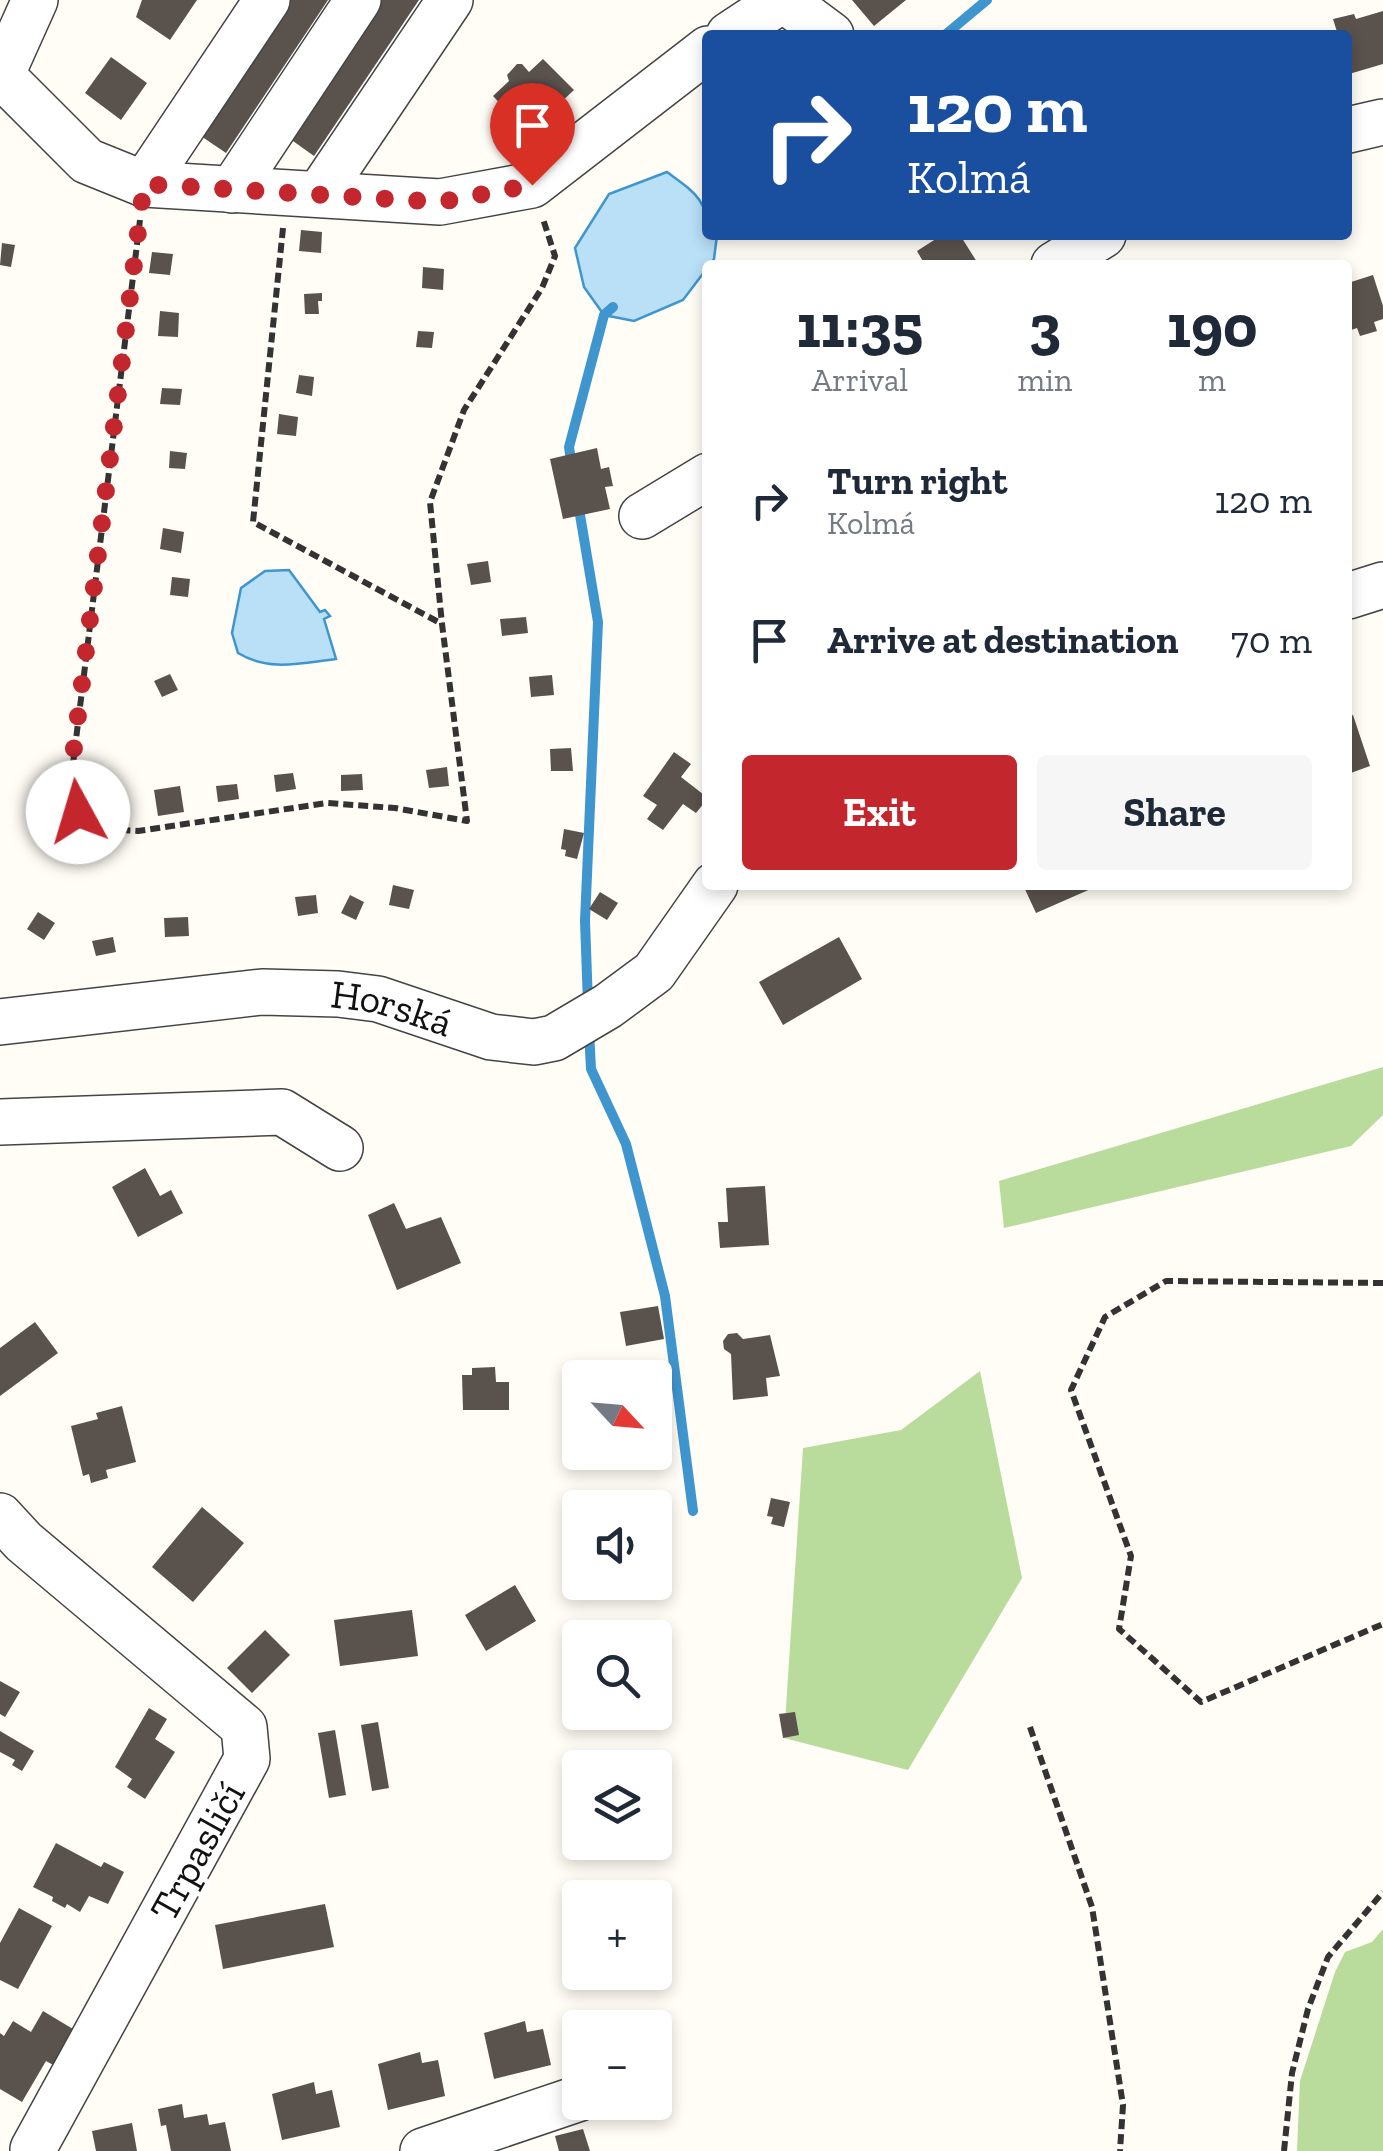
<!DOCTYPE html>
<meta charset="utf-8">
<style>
:root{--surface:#fff;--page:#f6f6f7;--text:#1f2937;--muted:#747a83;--accent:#c4262e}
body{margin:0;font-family:"Zilla Slab",serif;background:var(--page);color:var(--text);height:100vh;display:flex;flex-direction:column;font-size:38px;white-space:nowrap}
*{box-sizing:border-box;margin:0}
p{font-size:32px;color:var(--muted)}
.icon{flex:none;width:55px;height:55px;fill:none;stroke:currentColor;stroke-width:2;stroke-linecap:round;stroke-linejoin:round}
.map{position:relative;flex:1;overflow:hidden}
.drawer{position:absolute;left:702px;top:260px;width:650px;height:630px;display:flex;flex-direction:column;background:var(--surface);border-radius:10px;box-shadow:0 5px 15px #0003}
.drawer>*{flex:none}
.top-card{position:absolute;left:702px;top:30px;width:650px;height:210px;border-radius:10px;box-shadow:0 5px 15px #0003;background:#1a4fa0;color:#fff;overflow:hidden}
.needle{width:65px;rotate:116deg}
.tools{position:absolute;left:562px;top:1360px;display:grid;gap:20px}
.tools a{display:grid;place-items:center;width:110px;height:110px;border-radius:10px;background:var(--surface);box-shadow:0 5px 15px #0003;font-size:50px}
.pin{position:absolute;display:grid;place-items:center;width:85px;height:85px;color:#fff;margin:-102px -42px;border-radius:50% 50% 50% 0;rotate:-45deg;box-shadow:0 0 10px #0007}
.pin .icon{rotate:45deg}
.me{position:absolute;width:110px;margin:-55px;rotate:354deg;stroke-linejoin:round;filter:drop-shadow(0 0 8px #0008)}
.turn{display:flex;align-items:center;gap:35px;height:210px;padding:0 40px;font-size:45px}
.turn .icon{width:130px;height:130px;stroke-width:2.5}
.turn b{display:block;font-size:70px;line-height:85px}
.eta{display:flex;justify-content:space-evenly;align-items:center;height:170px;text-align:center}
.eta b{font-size:60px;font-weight:800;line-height:70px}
.action{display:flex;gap:20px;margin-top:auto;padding:20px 40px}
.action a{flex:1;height:115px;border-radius:10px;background:var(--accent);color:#fff;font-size:40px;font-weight:800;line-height:115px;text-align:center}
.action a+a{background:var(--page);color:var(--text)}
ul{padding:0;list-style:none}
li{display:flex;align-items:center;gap:30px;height:140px;padding:0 40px}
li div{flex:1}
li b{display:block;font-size:38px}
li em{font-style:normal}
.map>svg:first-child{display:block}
</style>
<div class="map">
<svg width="1383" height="2151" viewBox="0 0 1383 2151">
<rect width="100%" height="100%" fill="#fffdf5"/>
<!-- forest -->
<path fill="#b9dc9c" d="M1383 1067V1115L1351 1146 1004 1228 999 1181Z
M980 1371 1022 1578 908 1770 784 1738 803 1448 901 1430Z
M1383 1929V2151H1297L1300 2081 1335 1972 1345 1952 1372 1942Z"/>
<!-- water -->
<path fill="#b9e0f7" stroke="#3f96cf" stroke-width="2.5" d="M667 172C694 192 708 199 708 235H717L714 259 683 300 634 321 604 315 584 287 575 248 609 194Z
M289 570 320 612 325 610 330 616 324 619 336 659C301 663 269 672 238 653L232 633 241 588 265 571Z"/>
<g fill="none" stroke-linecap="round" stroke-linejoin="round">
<!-- stream -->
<path stroke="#3f96cf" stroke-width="10" d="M945 35 987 0
M572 467 569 447 604 315 613 307
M578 503 598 622 585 921 588 1004
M589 1031 591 1069 626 1144 665 1296 693 1511"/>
</g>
<!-- building -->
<path fill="#5a524d" d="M142 0H197L170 40 136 17Z
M287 0H328L226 153 198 134Z
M377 0H419L314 156 286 136Z
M852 0H906L874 26Z
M1383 11V64L1349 74 1348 35H1338L1333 19 1354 14 1356 19Z
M111 57 147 83 121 120 85 93Z
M543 59 574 90 528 133 493 96 509 81 507 75 517 64H522L529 72Z
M301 230 322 232 321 253 299 251Z
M942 235H960L977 262 973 265H925L917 251Z
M2 243 15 245 11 267 0 265Z
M152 252 173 254 170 275 149 273Z
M423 267 444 269 443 290 422 288Z
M1373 275 1383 306V319L1374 322 1377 331 1360 336 1357 328 1348 331V283Z
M322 293V301H318L319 314H305L304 294Z
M160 311 179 313 178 337 158 336Z
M418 331 434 332 432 348 416 347Z
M299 375 314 377 312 396 296 393Z
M162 388 182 389 180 405 160 404Z
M279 414 298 417 296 436 277 434Z
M597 448 601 469 609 467 613 486 605 487 610 509 563 519 550 459Z
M170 451 187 453 185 469 169 468Z
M163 528 184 532 181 553 160 549Z
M488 561 491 582 471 585 467 564Z
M172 577 190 579 188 597 170 595Z
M526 617 528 633 502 636 500 619Z
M170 674 178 690 162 697 154 681Z
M552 675 554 695 531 697 529 677Z
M1353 715 1370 766 1348 774V717Z
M571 748 573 771H551L550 749Z
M674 752 691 764 681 777 708 798 696 813 683 804 663 830 647 819 657 805 643 796Z
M447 767 449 786 429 788 426 770Z
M293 773 296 789 276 792 274 775Z
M362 774 363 790 341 791V775Z
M237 784 239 799 218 802 216 786Z
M180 786 184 812 158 816 154 790Z
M564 829 584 833 577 859 565 856 566 850 561 849Z
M393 885 414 890 409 909 389 905Z
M1023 885H1092L1093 888 1036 913Z
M600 892 618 903 607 920 589 909Z
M316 895 318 913 298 916 295 897Z
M350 895 364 902 356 920 341 913Z
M38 912 55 923 44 940 27 929Z
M188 917 189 936 165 937 164 918Z
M113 937 116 952 96 956 92 941Z
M839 937 862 979 783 1025 759 982Z
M145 1168 160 1196 171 1190 183 1213 138 1237 112 1187Z
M765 1186 769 1245 720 1248 718 1222H728L726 1188Z
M394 1203 406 1229 441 1217 461 1263 397 1290 368 1215Z
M658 1306 664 1339 626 1346 620 1312Z
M35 1322 58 1353 0 1396V1348Z
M737 1333 743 1339 770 1335 780 1376 766 1378 768 1396 733 1400 731 1354 724 1349 723 1341 728 1334Z
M495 1367 496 1382H509V1410H463L462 1375H472V1368Z
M122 1406 136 1462 106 1470 108 1478 91 1483 89 1474 83 1476 71 1426 98 1419 96 1413Z
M771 1498 790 1502 784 1527 771 1524 773 1517 767 1516Z
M202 1507 244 1543 193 1602 152 1567Z
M515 1585 536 1621 486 1651 465 1615Z
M412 1610 418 1656 340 1666 334 1620Z
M265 1630 290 1655 252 1693 227 1668Z
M0 1681 20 1692 5 1717 0 1714Z
M149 1708 167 1719 155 1739 175 1752 145 1799 127 1787 132 1779 115 1767Z
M795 1712 799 1735 783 1738 779 1714Z
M378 1722 389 1788 372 1791 361 1725Z
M335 1730 346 1795 329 1798 318 1733Z
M0 1731 34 1751 22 1771 12 1765 15 1760 0 1752Z
M56 1843 101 1867 104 1862 124 1872 108 1904 89 1896 80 1912 67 1904 65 1908 52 1901 53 1897 33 1887Z
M325 1904 334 1947 223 1969 215 1925Z
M19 1908 52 1926 18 1989 0 1980V1943Z
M43 2011 83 2035 64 2071 46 2061 22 2102 0 2089V2033L4 2036 13 2021 31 2032Z
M525 2021 527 2032 543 2029 551 2065 494 2079 484 2033Z
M420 2052 422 2063 438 2060 445 2096 388 2110 378 2064Z
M314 2082 316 2094 332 2090 340 2127 282 2140 272 2094Z
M182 2104 184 2118 207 2114 209 2125 225 2122 231 2151H171L166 2125 161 2126 158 2109Z
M132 2123 137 2151H96L92 2131Z
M583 2129 590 2151H559L555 2136Z"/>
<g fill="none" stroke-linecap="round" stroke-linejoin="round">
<!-- minor casing -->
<g stroke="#444" stroke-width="48">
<g id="minor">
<path d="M784 0 831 35"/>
<path d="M729 35 782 0"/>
<path d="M1 75 87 161 144 184 440 202 532 185 708 49"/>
<path d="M0 78 35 0"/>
<path d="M1348 130 1383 122"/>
<path d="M144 184 267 0"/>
<path d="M232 190 358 0"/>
<path d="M320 193 450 0"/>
<path d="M1054 265 1103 235"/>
<path d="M642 516 708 476"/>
<path d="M1348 596 1383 585"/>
<path id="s1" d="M0 1022 262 992 338 994 378 999 491 1037 534 1042 554 1038 608 1006 654 972 715 885"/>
<path d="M0 1122 282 1112 340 1148"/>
<path d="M0 1516 24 1542 244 1727 247 1759 33 2149"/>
<path d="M423 2151 580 2098"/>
</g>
</g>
<!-- path -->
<path stroke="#333" stroke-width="6" stroke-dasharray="10 5" stroke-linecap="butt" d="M140 220 71 780 78 812 101 829 138 831 327 803 395 808 467 821 442 624 430 502 464 410 542 288 555 256 543 219
M283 228 253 522 442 624
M1383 1283 1166 1281 1105 1317 1071 1390 1131 1556 1119 1629 1201 1702 1383 1624
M1030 1727 1092 1907 1123 2105 1120 2151
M1284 2151 1292 2073 1308 2009 1328 1957 1383 1892"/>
<!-- minor -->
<use href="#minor" stroke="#fff" stroke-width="45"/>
</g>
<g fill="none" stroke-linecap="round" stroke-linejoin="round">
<!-- route -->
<path stroke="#c4262e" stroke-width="18" stroke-dasharray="0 32.4" d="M78 812 70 780 144 184 440 202 532 185"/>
</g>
<g text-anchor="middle" stroke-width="10" stroke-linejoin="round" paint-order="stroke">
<!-- street labels -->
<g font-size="40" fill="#111" stroke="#fff">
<text dy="14" stroke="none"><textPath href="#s1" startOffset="395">Horská</textPath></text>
<text transform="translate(197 1851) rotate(-61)" y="14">Trpasličí</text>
</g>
</g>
</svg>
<div class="tools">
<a><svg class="needle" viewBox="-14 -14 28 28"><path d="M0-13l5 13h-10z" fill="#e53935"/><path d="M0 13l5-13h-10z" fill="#747a83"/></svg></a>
<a><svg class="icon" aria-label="sound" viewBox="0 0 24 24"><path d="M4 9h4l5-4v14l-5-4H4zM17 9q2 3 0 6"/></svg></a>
<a><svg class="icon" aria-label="search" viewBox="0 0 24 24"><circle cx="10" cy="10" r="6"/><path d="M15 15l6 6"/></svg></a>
<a><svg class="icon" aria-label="layers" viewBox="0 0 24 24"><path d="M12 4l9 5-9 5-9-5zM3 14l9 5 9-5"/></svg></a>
<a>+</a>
<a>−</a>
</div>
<div class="pin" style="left:532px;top:185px;background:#d93025"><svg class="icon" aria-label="arrive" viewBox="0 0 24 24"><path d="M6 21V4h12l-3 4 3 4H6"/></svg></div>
<svg class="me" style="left:78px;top:812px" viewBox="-20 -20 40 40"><circle r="19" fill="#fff"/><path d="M0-13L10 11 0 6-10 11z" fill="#c4262e"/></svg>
<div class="top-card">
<div class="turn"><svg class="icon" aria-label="right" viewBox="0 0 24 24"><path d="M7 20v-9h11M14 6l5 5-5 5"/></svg><div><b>120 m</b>Kolmá</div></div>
</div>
<section class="drawer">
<div class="eta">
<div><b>11:35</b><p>Arrival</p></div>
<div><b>3</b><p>min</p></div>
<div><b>190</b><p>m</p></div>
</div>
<ul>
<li><svg class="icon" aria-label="right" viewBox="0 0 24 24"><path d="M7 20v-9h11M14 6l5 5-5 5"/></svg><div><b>Turn right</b><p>Kolmá</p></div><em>120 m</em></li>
<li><svg class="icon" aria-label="arrive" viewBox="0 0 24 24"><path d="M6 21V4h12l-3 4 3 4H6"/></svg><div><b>Arrive at destination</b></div><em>70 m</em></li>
</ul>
<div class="action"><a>Exit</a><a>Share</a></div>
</section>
</div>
